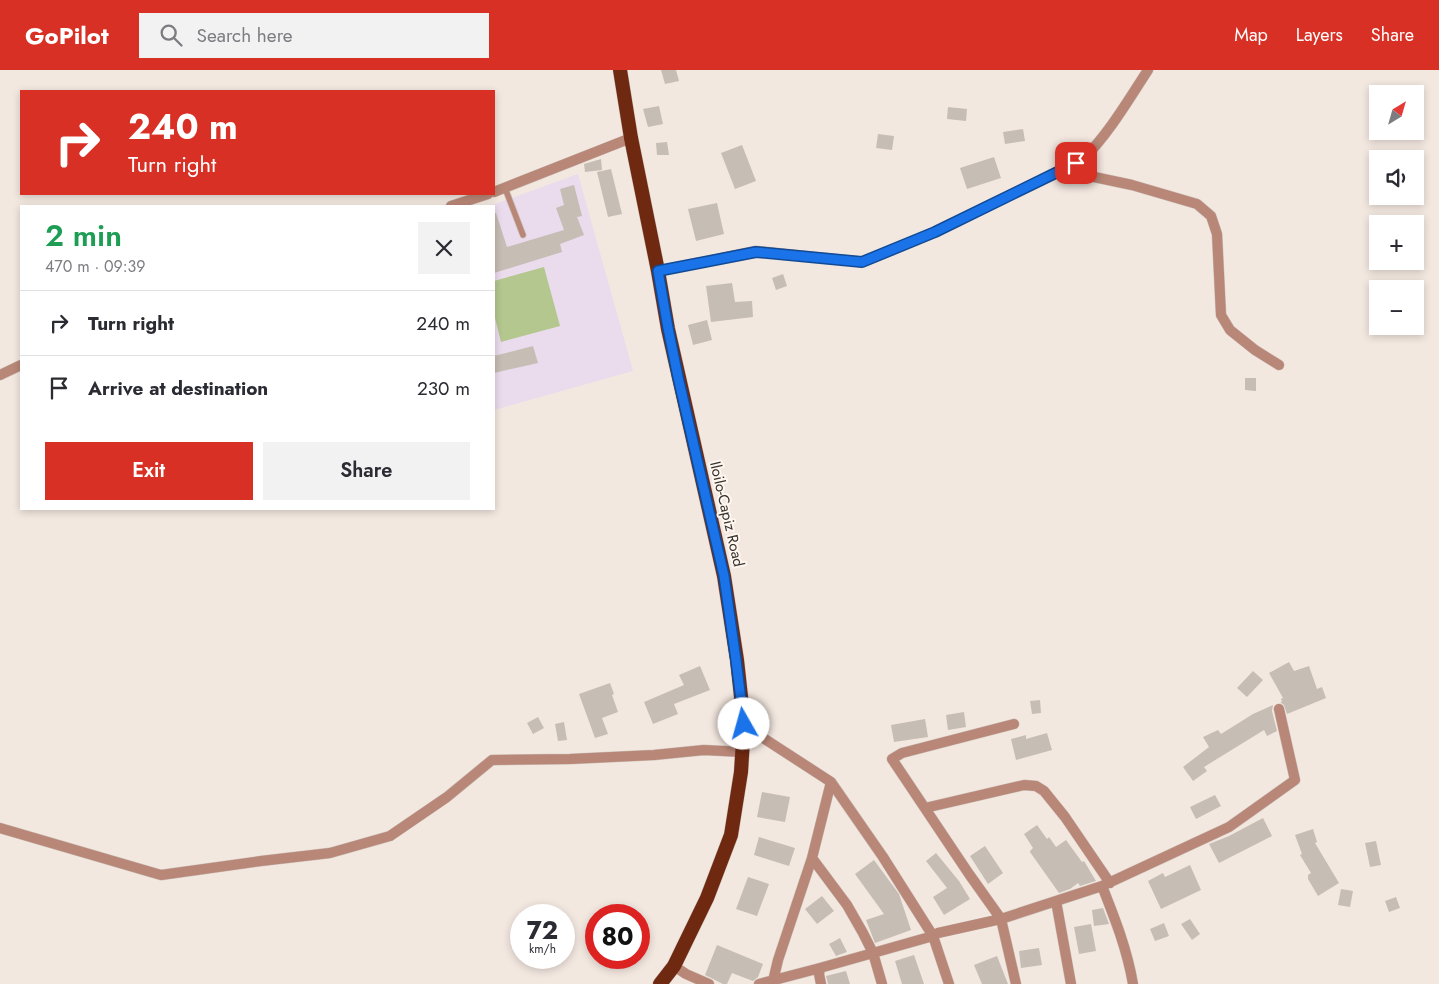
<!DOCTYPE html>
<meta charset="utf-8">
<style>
:root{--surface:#fff;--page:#f2f2f3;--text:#2b2b33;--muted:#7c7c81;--line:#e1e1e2;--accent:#d93025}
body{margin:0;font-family:Jost,sans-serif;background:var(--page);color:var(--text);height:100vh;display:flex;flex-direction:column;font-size:19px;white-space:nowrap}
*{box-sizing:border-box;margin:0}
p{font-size:16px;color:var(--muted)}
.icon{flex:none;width:28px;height:28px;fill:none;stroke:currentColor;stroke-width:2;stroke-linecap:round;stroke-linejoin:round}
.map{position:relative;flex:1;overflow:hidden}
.sheet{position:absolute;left:20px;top:135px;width:475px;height:305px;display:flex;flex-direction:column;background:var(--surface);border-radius:0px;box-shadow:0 2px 8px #0003}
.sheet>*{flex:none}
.guide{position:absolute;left:20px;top:20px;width:475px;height:105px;border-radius:0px;box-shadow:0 2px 8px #0003;background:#d93025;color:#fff;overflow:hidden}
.needle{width:32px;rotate:37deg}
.fabs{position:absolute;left:1369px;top:15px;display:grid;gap:10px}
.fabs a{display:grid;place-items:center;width:55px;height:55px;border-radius:0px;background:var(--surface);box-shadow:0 2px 8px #0003;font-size:25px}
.speed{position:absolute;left:510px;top:834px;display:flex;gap:10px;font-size:25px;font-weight:700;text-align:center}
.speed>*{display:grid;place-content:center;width:65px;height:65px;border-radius:50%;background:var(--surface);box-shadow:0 2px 8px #0003;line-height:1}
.speed small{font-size:12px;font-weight:400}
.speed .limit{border:8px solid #d22;background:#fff;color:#111}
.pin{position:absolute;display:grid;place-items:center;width:42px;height:42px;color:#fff;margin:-21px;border-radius:10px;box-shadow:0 2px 8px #0006}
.me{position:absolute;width:55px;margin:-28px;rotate:353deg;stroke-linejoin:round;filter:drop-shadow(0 0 4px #0008)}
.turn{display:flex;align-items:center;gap:18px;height:105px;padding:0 25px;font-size:22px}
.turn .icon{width:65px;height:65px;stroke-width:2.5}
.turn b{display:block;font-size:35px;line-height:42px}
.round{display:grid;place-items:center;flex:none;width:52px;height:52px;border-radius:0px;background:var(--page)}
.head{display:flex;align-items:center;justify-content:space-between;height:85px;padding:0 25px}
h1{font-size:30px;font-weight:600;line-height:38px;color:#1e9e55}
.primary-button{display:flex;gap:10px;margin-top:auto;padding:10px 25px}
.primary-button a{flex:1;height:58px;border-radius:0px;background:var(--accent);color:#fff;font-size:20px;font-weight:600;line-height:58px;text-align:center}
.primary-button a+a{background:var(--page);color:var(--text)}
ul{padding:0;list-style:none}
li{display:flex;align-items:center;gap:15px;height:65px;padding:0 25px;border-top:1px solid var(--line)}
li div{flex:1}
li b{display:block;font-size:19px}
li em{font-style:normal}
header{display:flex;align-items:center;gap:30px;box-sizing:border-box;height:70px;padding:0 25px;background:var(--accent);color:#fff}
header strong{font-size:24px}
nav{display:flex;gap:28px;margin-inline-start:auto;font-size:18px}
.search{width:350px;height:45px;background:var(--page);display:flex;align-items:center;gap:12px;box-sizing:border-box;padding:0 18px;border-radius:0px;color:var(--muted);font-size:19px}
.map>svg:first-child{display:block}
</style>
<header>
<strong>GoPilot</strong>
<div class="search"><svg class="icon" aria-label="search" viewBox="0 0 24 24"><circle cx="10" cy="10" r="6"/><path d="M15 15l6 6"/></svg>Search here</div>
<nav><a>Map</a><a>Layers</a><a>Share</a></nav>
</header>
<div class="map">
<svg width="1439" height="914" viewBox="0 0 1439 914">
<rect width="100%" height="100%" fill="#f3e8e0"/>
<!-- education -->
<path fill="#eadbed" d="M578 104 633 301 494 340V136H489Z"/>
<!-- green -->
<path fill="#b3c78f" d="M544 197 560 256 501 272 494 244V211Z"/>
<!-- building -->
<path fill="#c6bdb4" d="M661 0H676L679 11 665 14Z
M659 36 663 54 648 57 643 39Z
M948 37 967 39 966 51 947 49Z
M1023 59 1025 71 1005 74 1003 62Z
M878 64 894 66 892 80 876 78Z
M667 72 669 85H657L656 73Z
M742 75 756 111 735 119 721 83Z
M994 87 1001 108 967 119 960 98Z
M601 89 602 100 585 102 584 94Z
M611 99 622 144 608 147 597 102Z
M574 115 582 146 577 147 584 165 560 174 562 182 494 203V143H496L507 177 564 160 556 138 564 135 560 119Z
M717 133 724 164 696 171 688 139Z
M783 204 787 216 776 220 772 208Z
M732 213 735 232 752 231 753 247 711 252 706 216Z
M707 250 712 270 693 275 688 255Z
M533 276 538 293 494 303V286Z
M1245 308H1256V321L1245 320Z
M1289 592 1294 601 1309 596 1317 619 1322 617 1326 628 1287 644 1284 635 1280 632H1282L1281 629 1283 628 1269 603Z
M700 596 710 620 674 634 678 644 653 654 644 632 684 615 679 605Z
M1253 601 1263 610 1247 627 1237 618Z
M610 613 614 624 612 625 618 642 602 648 608 664 595 668 579 624Z
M1040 630 1041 643 1032 644 1030 631Z
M1273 635 1272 641 1277 661 1267 666 1264 660 1204 697 1207 701 1193 711 1183 697 1209 677 1203 667 1218 660 1221 664 1253 644Z
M964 642 966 657 948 660 946 645Z
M538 647 544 658 533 664 527 653Z
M925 649 928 667 894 672 891 655Z
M564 652 567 670 558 671 555 654Z
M1047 663 1052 680 1016 690 1011 669 1026 665V669Z
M762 722 790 727 785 752 757 747Z
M1215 725 1221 736 1196 749 1190 737Z
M1263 748 1272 766 1219 793 1209 774 1229 766Z
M1037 755 1047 769 1049 767 1056 777 1066 770 1082 792 1084 791 1096 811 1080 816 1078 813 1070 819 1059 823 1030 782V781L1033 778 1024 764Z
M1313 759 1317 772 1315 773 1339 813 1318 826 1308 809V805L1311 803 1300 785 1302 784 1295 765Z
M759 767 795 778 789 796 754 785Z
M1376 771 1381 795 1370 797 1365 773Z
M985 776 1003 803 988 814 970 786Z
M936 783 959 811 970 829 944 845 933 827 947 818 926 791Z
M874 790 899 824 911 860 875 873 866 850 884 844 855 804Z
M1190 795 1201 820 1161 839 1148 811 1163 803 1165 807Z
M748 807 769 814 757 846 736 839Z
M1341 819 1353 821 1350 837 1338 835Z
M822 826 834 841 817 854 805 839Z
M1396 827 1400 838 1389 842 1385 831Z
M1103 838 1109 854 1094 856 1092 840Z
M1190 849 1200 864 1192 870 1181 854Z
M1164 853 1169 866 1155 871 1150 859Z
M1091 854 1096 881 1079 884 1074 857Z
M840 868 847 882 836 886 829 874Z
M717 875 763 894 758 907 753 911 732 903 727 914H723L705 905Z
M1039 878 1042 895 1021 898 1019 881Z
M914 885 924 914H902L895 891Z
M997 886 1008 914H982L974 895Z
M846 901 850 914H828L826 906Z"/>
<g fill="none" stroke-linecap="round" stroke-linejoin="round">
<!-- service casing -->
<g stroke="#cdc4bd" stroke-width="7">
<path id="service" d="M505 118 523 165"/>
</g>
<!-- minor casing -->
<g stroke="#cdc4bd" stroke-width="11">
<path id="minor" d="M1061 100 1132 115 1197 134 1211 146 1217 164 1221 245 1230 260 1255 280 1279 295
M658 201 756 181 863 192 935 162 1083 89C1108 65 1129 29 1148 0
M744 654 754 662 831 712 883 787 933 866 949 914
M1014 654 902 683 892 689 969 804 1001 849 1016 914
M925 738 1024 715 1036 716 1044 721 1065 747 1110 813
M0 758 161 805 261 791 330 783 390 766 447 727 492 690 570 689 654 685 704 680 742 682
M812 788 847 835 863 863 873 883 882 914
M1102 816C1115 849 1127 879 1133 914
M1056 831 1071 914
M674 896 686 904 709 914
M820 898 819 904 821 914
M773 911 778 890 812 788 831 712
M759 914 820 898 933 866 938 863 1001 849 1102 816 1229 757 1295 710 1279 639"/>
</g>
<!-- tertiary casing -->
<g stroke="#cdc4bd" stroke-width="11">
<path id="tertiary" d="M494 122 631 68
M451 136 488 124
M0 305 21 295"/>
</g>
<!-- trunk casing -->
<g stroke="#cdc4bd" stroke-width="15">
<path id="trunk" d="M620 0 631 68 658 201 668 259 724 506 737 590 744 654 741 702 731 765 707 828 674 896 660 914"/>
</g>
<!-- service -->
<use href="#service" stroke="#b98777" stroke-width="5.5"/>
<!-- minor -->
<use href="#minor" stroke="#b98777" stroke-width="10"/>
<!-- tertiary -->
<use href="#tertiary" stroke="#b98777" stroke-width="10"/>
<!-- trunk -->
<use href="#trunk" stroke="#702911" stroke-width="14"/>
</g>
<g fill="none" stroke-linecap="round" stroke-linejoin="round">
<!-- route casing -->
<g stroke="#114b97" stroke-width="12">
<path id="route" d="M744 654 736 590 724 506 678 307 668 258 658 201 756 182 862 192 935 162 1076 93"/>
</g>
<!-- route -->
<use href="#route" stroke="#1a73e8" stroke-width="9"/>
</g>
<g text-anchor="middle" stroke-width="4" stroke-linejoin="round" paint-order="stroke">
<!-- street labels -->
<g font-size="15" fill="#36322f" stroke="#fef6ef">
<text transform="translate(727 444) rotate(77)" y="5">Iloilo-Capiz Road</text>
</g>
</g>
</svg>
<div class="fabs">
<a><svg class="needle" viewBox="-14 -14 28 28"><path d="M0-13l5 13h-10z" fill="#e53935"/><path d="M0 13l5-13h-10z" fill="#7c7c81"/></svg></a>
<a><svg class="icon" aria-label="sound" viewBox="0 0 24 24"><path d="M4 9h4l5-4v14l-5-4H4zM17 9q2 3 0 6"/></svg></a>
<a>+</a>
<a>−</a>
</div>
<div class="speed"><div>72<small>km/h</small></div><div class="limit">80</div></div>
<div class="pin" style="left:1076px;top:93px;background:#d93025"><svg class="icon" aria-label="arrive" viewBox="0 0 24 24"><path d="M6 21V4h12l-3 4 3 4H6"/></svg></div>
<svg class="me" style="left:744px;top:654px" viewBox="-20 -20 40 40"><circle r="19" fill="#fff"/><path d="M0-13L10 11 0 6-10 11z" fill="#1a73e8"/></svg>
<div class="guide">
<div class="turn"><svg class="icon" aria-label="right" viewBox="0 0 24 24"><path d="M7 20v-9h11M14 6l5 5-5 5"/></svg><div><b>240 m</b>Turn right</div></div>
</div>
<section class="sheet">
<div class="head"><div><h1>2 min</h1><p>470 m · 09:39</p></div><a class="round"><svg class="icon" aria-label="close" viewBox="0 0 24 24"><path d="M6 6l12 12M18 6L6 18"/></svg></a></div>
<ul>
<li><svg class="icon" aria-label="right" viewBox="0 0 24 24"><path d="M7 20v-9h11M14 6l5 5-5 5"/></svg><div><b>Turn right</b></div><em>240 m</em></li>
<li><svg class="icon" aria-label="arrive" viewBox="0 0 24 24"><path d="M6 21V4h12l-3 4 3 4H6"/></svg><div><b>Arrive at destination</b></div><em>230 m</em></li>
</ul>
<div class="primary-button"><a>Exit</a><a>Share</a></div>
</section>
</div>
